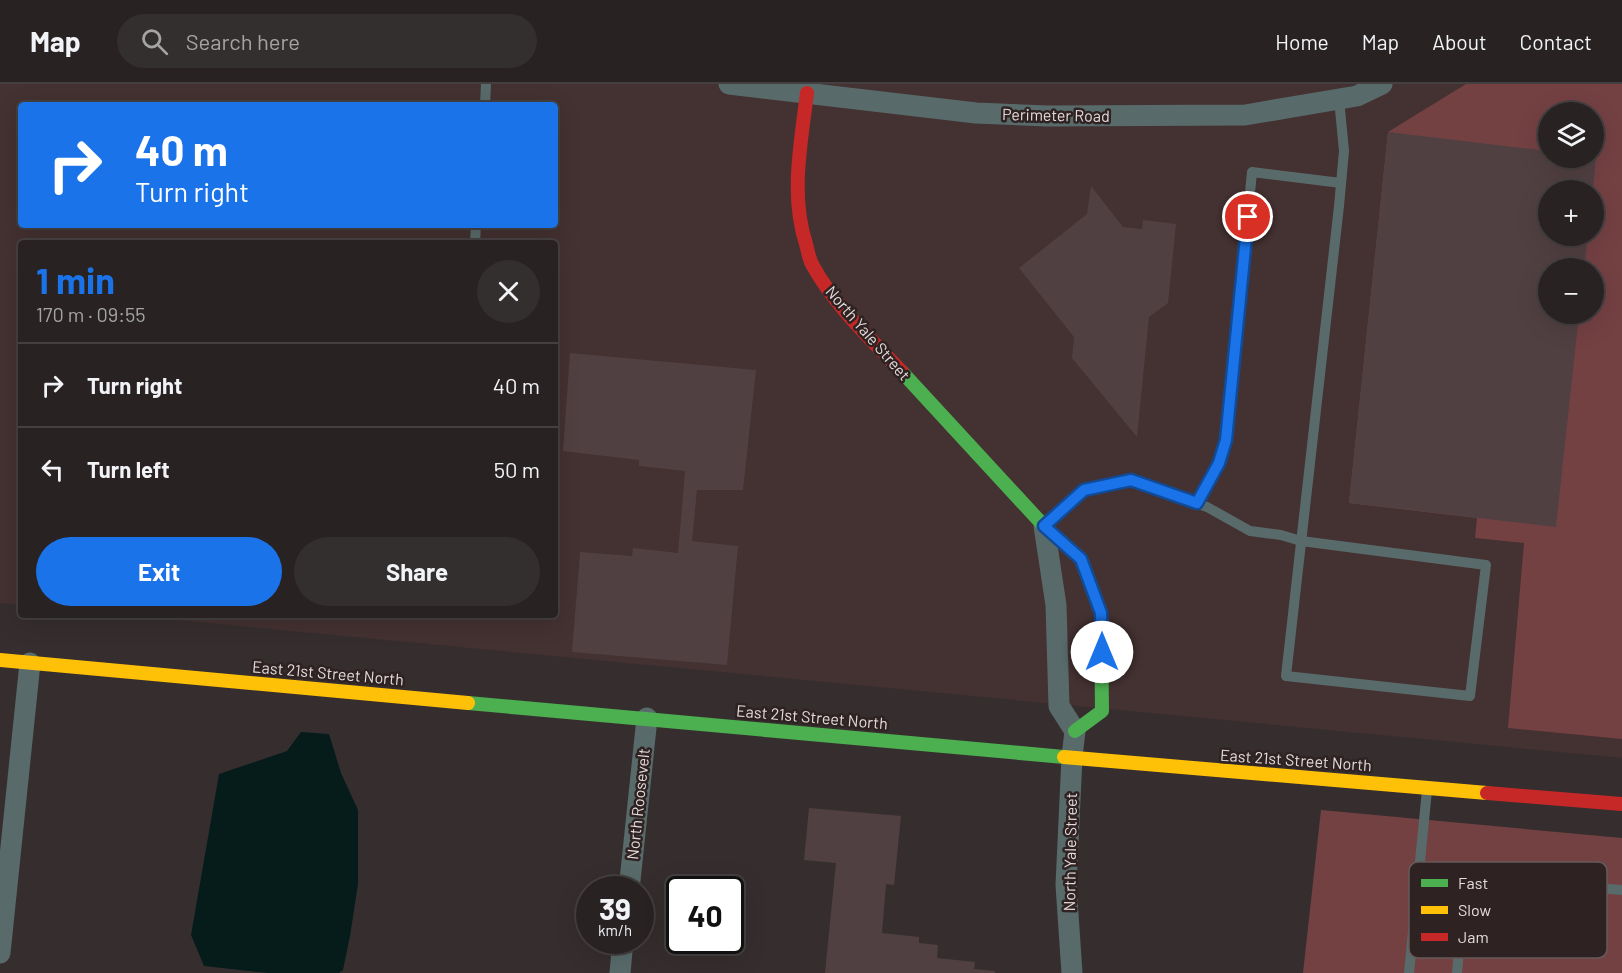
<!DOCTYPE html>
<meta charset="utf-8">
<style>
:root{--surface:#282222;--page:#342f2f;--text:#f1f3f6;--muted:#a5a4a5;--line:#443f40;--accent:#1a73e8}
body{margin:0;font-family:Barlow,sans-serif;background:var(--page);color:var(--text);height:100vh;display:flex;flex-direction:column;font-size:22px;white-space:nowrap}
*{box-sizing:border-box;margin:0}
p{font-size:20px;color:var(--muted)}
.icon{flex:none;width:33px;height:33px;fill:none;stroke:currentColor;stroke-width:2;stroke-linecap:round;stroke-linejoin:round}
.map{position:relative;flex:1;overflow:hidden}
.panel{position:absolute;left:18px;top:156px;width:540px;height:378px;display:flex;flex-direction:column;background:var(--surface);border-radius:6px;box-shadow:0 6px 24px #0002,0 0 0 2px var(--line)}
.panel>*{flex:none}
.hud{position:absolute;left:18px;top:18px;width:540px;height:126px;border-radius:6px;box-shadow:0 6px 24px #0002,0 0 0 2px var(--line);background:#1a73e8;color:#fff;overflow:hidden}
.fabs{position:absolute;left:1538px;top:18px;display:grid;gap:12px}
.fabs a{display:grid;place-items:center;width:66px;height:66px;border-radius:50%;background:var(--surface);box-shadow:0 6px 24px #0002,0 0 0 2px var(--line);font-size:30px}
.speed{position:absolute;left:576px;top:792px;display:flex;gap:12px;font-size:30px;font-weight:700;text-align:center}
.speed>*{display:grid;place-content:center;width:78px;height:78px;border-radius:50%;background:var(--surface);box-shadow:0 6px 24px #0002,0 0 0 2px var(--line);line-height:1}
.speed small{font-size:15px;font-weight:400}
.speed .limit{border:3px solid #111;border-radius:9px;background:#fff;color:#111}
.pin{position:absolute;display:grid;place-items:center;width:51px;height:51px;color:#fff;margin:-26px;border:3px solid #fff;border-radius:50%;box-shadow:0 2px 6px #0007}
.me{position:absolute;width:66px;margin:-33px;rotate:0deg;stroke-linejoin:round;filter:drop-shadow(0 0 4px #0008)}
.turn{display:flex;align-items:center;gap:21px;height:126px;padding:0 18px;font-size:27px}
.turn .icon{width:78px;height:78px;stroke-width:2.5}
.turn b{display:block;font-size:42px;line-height:51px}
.round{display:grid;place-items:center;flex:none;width:63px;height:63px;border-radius:32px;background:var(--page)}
.overview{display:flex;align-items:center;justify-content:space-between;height:102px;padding:0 18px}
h1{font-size:36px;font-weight:700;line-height:45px;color:var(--accent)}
.cta{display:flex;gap:12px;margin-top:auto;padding:12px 18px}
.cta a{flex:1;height:69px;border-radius:36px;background:var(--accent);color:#fff;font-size:24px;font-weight:700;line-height:69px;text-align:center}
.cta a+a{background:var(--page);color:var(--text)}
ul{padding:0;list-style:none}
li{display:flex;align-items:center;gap:18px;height:84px;padding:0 18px;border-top:2px solid var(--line)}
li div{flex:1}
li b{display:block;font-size:22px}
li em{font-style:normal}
header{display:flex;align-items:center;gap:36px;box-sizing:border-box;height:84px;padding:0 30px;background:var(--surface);border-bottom:2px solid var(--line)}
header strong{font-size:28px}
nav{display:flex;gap:33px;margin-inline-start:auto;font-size:21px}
.search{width:420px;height:54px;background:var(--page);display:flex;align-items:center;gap:15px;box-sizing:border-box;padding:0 21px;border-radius:33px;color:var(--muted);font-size:22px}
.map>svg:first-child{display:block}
</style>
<header>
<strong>Map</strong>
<div class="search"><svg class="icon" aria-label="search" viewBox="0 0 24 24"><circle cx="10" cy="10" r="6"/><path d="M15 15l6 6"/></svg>Search here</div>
<nav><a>Home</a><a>Map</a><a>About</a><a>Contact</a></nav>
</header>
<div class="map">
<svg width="1622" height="889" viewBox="0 0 1622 889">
<rect width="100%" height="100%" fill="#362e2e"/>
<!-- built -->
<path fill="#443131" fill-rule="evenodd" d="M0 0H1622V674L124 531H555V159H21V521L0 519ZM21 21H555V141H21ZM1548 28H1593V74H1548ZM1548 106H1593V152H1548ZM1548 184H1593V230H1548Z"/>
<!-- green -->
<path fill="#744143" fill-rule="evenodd" d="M1466 0H1622V655L1508 644 1524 459 1475 454 1477 434 1349 419 1388 48ZM1548 28H1593V74H1548ZM1548 106H1593V152H1548ZM1548 184H1593V230H1548Z
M1321 726 1622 754V889H1303Z"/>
<!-- water -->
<path fill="#051c1b" d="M301 648 329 650 341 689 358 726V800L350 852 343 886 339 889H268L204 882 191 851 219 690 287 667Z"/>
<!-- building -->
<path fill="#514042" d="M1388 48 1548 67V74L1596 73 1593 106H1548V152H1588L1584 184H1548V230H1579L1556 443 1349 419Z
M1091 102 1123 143 1142 145 1143 136 1176 140 1168 219 1149 233 1137 353 1072 274 1074 253 1019 184 1087 130Z
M570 269 756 286 743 406H697L692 457 738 462 727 581 572 568 580 468 632 472 633 464 678 469 685 387 639 382V376L563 367Z
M809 724 901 732 894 801 886 800 882 849 919 853V859L938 861 937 874 975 878 974 885 995 887V889H825L836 779 804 776Z"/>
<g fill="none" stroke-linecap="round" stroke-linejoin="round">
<!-- lane -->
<path stroke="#586b6a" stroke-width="10" d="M485 21 486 0
M475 159 476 141
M1197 419 1219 379 1226 356 1252 88 1341 99
M1045 442 1084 406 1131 396 1207 423 1250 447 1281 451 1301 457 1486 481 1470 612 1286 592C1304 435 1321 279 1339 122L1344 67 1339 15
M1420 780 1464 810 1457 889
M1464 810 1487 799H1536L1622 806
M1409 889 1427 706"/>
<!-- street -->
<path stroke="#586b6a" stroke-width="21" d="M729 0 976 29 1048 32 1245 31 1357 12 1382 0
M1044 442 1056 521 1059 622 1075 647 1072 673 1066 801 1072 889
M629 806 647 634
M0 869 30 579
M620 889 623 856"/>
<!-- fast -->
<path stroke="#4caf50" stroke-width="14" d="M902 288 1044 442 1081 475 1101 529 1102 627 1075 647
M468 619 1064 673"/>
<!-- slow -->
<path stroke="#ffc107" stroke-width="14" d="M0 576 468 619
M1064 673 1487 709"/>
<!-- jam -->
<path stroke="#c62828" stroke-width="14" d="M807 9C801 59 790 111 806 160 808 167 809 176 813 182 835 222 871 255 902 288
M1487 709 1622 720"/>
</g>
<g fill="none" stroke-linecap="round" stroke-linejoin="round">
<!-- route casing -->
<g stroke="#114b97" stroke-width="15">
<path id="route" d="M1102 568 1101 529 1081 475 1044 442 1084 406 1131 396 1197 419 1219 379 1226 356 1248 133"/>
</g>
<!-- route -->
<use href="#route" stroke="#1a73e8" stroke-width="10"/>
</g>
<g text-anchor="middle" stroke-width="5" stroke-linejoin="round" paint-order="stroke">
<!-- street labels -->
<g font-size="16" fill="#e5dcdb" stroke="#2f2222">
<text transform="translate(1056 31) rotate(1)" y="6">Perimeter Road</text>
<text transform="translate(868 249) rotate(49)" y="6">North Yale Street</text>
<text transform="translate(328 589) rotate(5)" y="6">East 21st Street North</text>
<text transform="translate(812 633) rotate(5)" y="6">East 21st Street North</text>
<text transform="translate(1296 676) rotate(4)" y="6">East 21st Street North</text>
<text transform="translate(638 720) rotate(-84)" y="6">North Roosevelt</text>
<text transform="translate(1070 768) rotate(-89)" y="6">North Yale Street</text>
</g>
</g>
<!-- legend -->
<rect x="1409" y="778" width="198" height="96" rx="9" fill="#2f2222" stroke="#665a5a" stroke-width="1.5"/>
<rect x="1421" y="795" width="27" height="8" fill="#4caf50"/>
<rect x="1421" y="822" width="27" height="8" fill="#ffc107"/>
<rect x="1421" y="849" width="27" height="8" fill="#c62828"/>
<g font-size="16" fill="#e5dcdb">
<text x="1458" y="805">Fast</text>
<text x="1458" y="832">Slow</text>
<text x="1458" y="859">Jam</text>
</g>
</svg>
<div class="fabs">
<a><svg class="icon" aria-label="layers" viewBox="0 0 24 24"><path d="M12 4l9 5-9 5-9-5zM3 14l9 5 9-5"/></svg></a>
<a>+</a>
<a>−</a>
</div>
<div class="speed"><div>39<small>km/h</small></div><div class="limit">40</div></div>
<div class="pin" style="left:1248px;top:133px;background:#d93025"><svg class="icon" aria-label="arrive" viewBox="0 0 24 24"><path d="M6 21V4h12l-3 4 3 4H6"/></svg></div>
<svg class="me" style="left:1102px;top:568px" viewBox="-20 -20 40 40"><circle r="19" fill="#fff"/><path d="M0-13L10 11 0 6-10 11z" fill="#1a73e8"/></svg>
<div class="hud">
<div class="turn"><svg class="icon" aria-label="right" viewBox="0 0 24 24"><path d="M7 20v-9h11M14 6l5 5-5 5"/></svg><div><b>40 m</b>Turn right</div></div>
</div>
<section class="panel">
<div class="overview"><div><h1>1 min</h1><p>170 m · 09:55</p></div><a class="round"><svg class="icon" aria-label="close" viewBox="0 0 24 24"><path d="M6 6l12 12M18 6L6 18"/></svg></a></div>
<ul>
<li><svg class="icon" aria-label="right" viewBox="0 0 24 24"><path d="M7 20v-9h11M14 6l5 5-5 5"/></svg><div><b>Turn right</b></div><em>40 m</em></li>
<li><svg class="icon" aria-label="left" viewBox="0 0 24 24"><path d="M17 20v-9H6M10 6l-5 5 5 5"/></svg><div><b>Turn left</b></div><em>50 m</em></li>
</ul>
<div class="cta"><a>Exit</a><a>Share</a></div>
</section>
</div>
